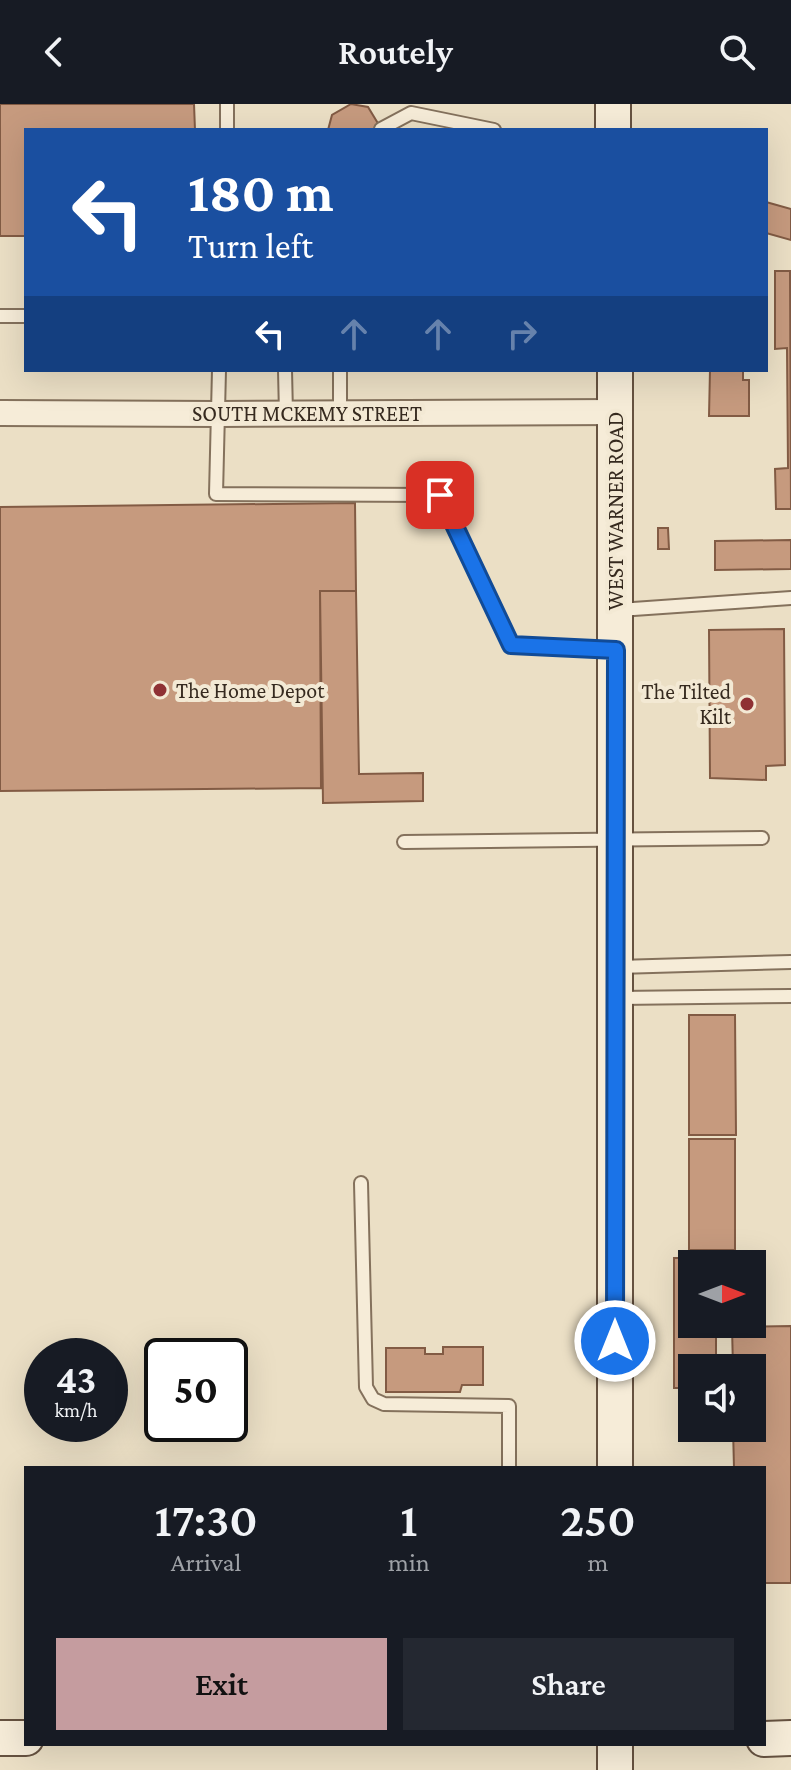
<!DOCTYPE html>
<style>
:root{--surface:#171b24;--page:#242831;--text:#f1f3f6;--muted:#9ea1a6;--accent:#c59c9f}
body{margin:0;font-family:"Crimson Pro",serif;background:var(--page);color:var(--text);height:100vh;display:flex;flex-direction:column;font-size:30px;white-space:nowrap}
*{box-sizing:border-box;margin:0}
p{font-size:26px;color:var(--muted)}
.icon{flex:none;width:44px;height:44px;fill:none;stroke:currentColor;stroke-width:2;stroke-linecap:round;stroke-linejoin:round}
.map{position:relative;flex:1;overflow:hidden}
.panel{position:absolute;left:24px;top:1362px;width:742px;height:280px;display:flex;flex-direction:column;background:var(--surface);border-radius:0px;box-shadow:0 8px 32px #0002}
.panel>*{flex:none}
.top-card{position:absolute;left:24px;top:24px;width:744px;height:244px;border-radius:0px;box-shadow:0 8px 32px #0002;background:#1a4fa0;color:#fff;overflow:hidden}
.needle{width:52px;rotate:90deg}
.fabs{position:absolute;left:678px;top:1146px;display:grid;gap:16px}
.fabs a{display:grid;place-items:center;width:88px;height:88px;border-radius:0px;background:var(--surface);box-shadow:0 8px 32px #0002;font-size:40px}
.speed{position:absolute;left:24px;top:1234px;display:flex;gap:16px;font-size:40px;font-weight:700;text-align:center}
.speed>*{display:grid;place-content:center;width:104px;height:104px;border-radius:50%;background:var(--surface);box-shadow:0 8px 32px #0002;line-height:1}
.speed small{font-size:20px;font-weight:400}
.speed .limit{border:4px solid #111;border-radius:12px;background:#fff;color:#111}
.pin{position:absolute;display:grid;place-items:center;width:68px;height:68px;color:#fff;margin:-34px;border-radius:16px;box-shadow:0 4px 12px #0006}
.me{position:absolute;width:88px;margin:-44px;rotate:0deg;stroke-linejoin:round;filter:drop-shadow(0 0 6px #0008)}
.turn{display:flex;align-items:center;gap:28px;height:168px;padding:0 32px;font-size:36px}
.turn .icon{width:104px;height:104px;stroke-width:2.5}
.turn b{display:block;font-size:56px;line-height:68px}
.lanes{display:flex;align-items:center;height:76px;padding:0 32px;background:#0003;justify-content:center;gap:40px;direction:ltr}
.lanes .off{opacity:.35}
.eta{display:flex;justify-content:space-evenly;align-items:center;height:136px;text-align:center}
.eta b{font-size:48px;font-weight:600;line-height:56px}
.button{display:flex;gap:16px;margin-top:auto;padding:16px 32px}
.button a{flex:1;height:92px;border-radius:0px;background:var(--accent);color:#111;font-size:32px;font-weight:600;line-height:92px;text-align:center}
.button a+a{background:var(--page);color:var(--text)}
header{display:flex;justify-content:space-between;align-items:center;height:104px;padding:0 32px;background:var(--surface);font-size:36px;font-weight:600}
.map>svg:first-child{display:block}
</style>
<header><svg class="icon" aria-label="back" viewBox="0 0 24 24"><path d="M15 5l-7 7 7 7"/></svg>Routely<svg class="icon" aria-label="search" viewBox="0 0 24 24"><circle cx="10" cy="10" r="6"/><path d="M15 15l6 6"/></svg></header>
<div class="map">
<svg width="791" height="1666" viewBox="0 0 791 1666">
<rect width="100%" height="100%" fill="#ebdfc5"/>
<!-- building -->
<path fill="#c69a7e" stroke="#825b44" stroke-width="2" d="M0 0H194L195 26H26V132H0Z
M351 0 368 3 382 26H328L332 11Z
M766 98 791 105V136L766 129Z
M775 167H790L791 405H776L775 365 788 364 787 244 775 245Z
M710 266H743V276H749V312H709Z
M355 399 356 487H320L321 684 0 687V403Z
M658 424H668L669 445H658Z
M791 436V465L715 466V437Z
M320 487H356L359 670 423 669V697L323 699Z
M784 525 785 661 766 662V676L710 674 709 526Z
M689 911H735L736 1031H689Z
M689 1035H735V1146H689Z
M674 1154H716V1160H692V1220H716V1264H692V1284H674Z
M791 1222V1479H764V1364H734L733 1324H752V1264H733L732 1223Z
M443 1243H483V1281H462L460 1288H386V1244H425V1250H443Z"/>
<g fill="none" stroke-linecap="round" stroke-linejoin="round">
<!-- service casing -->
<g stroke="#84715c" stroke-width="16">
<path id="service" d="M227 0V26
M381 25 411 9 494 26
M0 212H26
M219 266 216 390 440 391 511 541 612 546
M285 266 286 310
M340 266V309
M619 506 791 494
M404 738 762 734
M618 863 791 858
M619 894 791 892
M361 1079 366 1283 373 1295 384 1300 509 1302V1364"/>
</g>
<!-- minor casing -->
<g stroke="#84715c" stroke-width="28">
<path id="minor" d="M0 309 218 310 615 308"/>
</g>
<!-- secondary casing -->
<g stroke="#665240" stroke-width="38">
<path id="secondary" d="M613 0V26
M615 266V1364
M0 1634H26
M764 1635 791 1634
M615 1640V1666"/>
</g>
<!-- service -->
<use href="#service" stroke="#f6ecd8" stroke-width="12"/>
<!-- minor -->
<use href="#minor" stroke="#f6ecd8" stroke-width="24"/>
<!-- secondary -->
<use href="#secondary" stroke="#f6ecd8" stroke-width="34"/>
</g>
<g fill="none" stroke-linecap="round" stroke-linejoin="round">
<!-- route casing -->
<g stroke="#114b97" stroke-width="20">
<path id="route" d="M440 391 511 541 616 546 615 1237"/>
</g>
<!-- route -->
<use href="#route" stroke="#1a73e8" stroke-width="14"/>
</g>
<!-- markers -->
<g fill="#8f3134" stroke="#f3e9d4" stroke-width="3">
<circle cx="160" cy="586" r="8"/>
<circle cx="747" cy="600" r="8"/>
</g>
<g text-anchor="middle" stroke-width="8" stroke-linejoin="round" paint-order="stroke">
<!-- street labels -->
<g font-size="22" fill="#362a1f" stroke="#f3e9d4">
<text x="307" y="317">SOUTH MCKEMY STREET</text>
<text transform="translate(615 407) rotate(-90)" y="8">WEST WARNER ROAD</text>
</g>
<!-- poi labels -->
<g font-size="22" fill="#362a1f" stroke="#f3e9d4" text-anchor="start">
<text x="176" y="594">The Home Depot</text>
<text x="731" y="595" text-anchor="end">The Tilted<tspan x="731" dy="25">Kilt</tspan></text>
</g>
</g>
</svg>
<div class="fabs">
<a><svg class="needle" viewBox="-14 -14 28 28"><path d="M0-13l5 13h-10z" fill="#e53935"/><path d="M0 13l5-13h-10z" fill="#9ea1a6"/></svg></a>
<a><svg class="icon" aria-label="sound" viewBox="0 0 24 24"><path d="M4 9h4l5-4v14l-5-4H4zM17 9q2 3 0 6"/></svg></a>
</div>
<div class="speed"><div>43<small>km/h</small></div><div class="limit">50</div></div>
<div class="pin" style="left:440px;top:391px;background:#d93025"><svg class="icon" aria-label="arrive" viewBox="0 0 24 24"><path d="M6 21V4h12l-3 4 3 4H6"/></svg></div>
<svg class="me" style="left:615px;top:1237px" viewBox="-20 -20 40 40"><circle r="17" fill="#1a73e8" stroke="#fff" stroke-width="3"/><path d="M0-11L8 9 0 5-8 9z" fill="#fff"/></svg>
<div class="top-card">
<div class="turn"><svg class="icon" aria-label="left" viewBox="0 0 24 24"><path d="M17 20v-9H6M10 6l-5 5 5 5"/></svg><div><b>180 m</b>Turn left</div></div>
<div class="lanes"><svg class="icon" aria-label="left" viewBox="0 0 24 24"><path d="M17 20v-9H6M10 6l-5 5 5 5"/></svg><svg class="icon off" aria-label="ahead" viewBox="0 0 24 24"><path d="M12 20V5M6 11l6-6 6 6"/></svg><svg class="icon off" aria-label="ahead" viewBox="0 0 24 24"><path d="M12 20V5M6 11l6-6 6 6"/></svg><svg class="icon off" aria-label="right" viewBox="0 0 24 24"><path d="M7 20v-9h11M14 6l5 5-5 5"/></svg></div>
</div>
<section class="panel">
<div class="eta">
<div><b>17:30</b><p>Arrival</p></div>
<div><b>1</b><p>min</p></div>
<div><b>250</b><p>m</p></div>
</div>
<div class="button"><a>Exit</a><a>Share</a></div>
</section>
</div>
